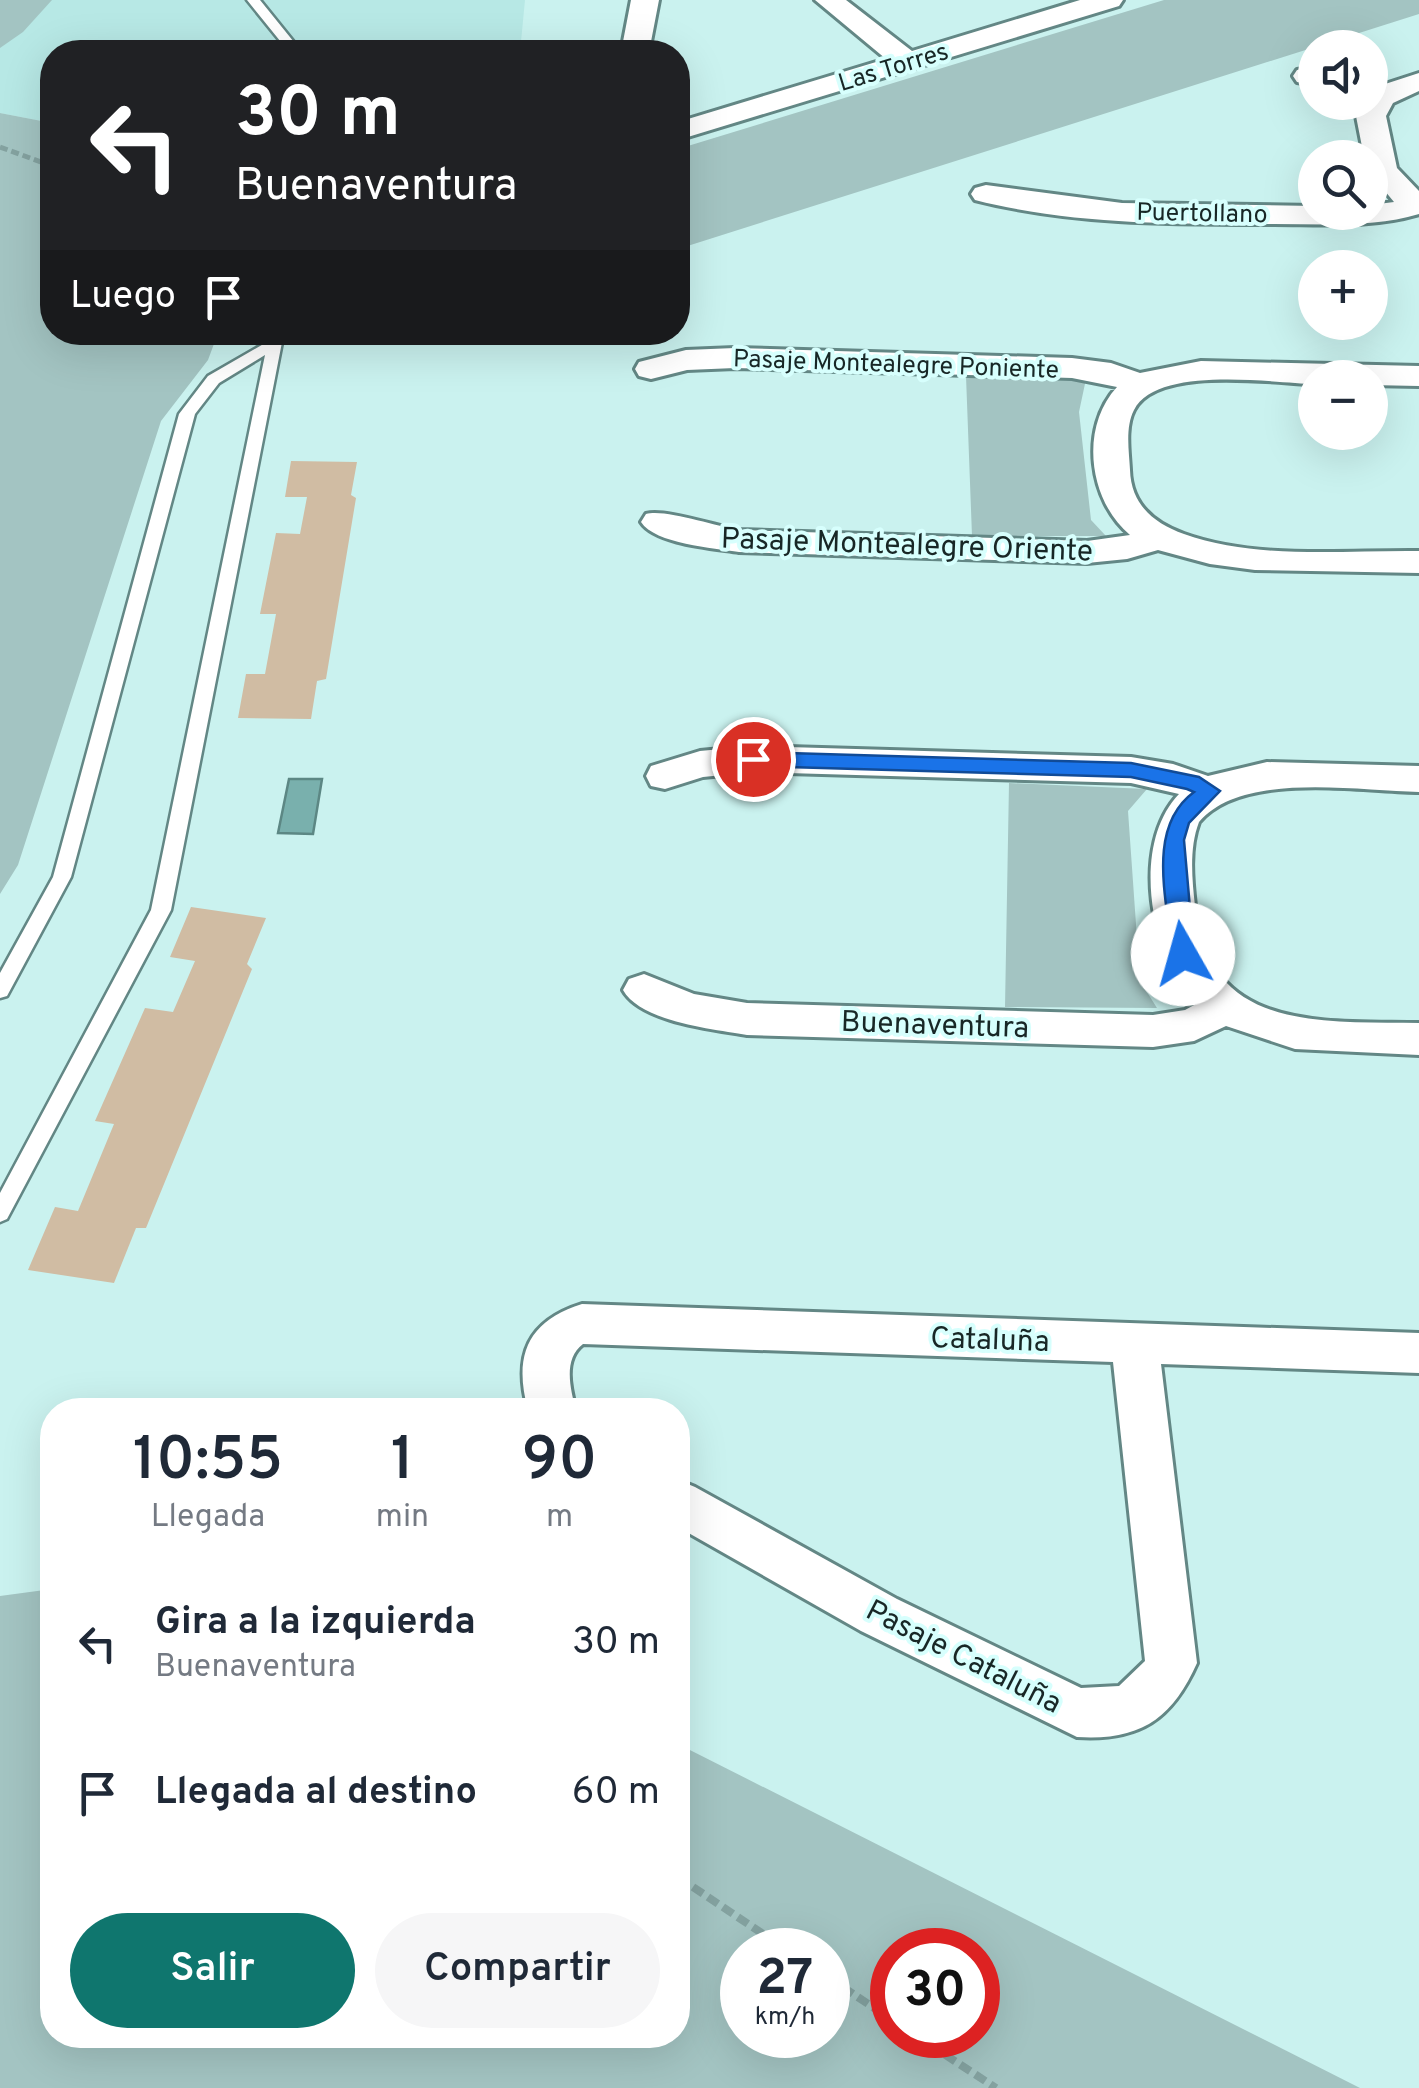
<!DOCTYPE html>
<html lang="es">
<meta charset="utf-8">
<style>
:root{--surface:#fff;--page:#f6f6f7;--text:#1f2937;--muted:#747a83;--accent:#0f766e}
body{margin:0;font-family:Overpass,sans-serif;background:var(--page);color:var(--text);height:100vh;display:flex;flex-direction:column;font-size:38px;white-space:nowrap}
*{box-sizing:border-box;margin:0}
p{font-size:32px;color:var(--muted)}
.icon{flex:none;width:55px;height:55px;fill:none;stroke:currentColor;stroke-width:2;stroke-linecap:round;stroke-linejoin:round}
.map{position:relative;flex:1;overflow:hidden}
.panel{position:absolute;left:40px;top:1398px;width:650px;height:650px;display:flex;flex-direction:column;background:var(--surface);border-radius:40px;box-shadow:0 10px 40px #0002}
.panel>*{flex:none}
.guide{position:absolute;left:40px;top:40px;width:650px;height:305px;border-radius:40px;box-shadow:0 10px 40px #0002;background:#202124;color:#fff;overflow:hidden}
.controls{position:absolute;left:1298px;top:30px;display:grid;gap:20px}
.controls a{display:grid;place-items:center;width:90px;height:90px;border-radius:50%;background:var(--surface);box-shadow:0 10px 40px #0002;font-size:50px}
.speed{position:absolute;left:720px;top:1928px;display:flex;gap:20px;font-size:50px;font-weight:700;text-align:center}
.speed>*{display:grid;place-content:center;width:130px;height:130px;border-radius:50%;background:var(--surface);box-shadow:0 10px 40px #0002;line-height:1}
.speed small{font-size:25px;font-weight:400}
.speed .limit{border:15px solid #d22;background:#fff;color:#111}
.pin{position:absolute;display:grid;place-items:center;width:85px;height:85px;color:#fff;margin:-42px;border:5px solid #fff;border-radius:50%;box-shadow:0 2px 10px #0007}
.me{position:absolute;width:110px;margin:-55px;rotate:353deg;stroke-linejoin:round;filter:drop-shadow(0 0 8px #0008)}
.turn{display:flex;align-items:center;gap:35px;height:210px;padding:0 30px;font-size:45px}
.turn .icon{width:130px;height:130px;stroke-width:2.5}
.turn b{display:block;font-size:70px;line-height:85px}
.then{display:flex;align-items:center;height:95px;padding:0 30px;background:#0003;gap:20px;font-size:38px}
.eta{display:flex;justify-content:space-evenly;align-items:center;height:170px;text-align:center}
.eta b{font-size:60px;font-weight:600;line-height:70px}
.action{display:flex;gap:20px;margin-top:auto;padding:20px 30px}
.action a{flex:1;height:115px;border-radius:60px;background:var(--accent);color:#fff;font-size:40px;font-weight:600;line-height:115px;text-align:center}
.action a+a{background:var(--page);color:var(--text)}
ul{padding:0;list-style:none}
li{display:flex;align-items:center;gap:30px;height:150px;padding:0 30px}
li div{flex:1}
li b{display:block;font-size:38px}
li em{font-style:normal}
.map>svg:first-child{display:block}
</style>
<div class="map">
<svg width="1419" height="2088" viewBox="0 0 1419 2088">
<rect width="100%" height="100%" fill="#caf2ef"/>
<!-- built -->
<path fill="#b7e8e5" d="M0 0H525L520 52H52V123L0 113Z"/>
<!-- green -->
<path fill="#a3c4c2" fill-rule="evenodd" d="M0 0H52L23 32 0 48Z
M1164 0H1419V14L678 249V149Z
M0 113 52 123V332L218 333 208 360 161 421 18 865 0 894Z
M966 376 1086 379 1079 412 1091 520 1106 536H972Z
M1009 783 1147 789 1128 811 1140 981 1157 1008 1005 1007Z
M52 1589V2035H678V1744L1360 2088H0V1596ZM828 1950V2035H742V1950ZM978 1950V2035H892V1950Z"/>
<!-- water -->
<path fill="#79b0ad" stroke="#5c8784" stroke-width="2.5" d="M289 779H322L313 834 278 833Z"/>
<!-- building -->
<path fill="#d0bca3" d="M291 461 357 462 351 495 356 498 326 679 317 681 311 719 238 718 246 674H265L276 614H260L276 533 300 534 307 497H285Z
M191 907 266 918 247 964 252 969 146 1228H136L114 1283 28 1270 55 1207 78 1211 114 1124 95 1121 145 1008 173 1012 195 961 170 957Z"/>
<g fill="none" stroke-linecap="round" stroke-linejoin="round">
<!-- lane casing -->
<g stroke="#638785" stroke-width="5">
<path id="lane" d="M247 0H260L302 52H289Z
M269 332H284L171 910 7 1219 0 1222V1193L151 910 265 355 219 383 195 414 71 877 7 996 0 998V973L53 877 179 414 208 376 267 342Z"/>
</g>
<!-- street casing -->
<g stroke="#638785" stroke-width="6">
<path id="street" d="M631 0H659L649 52H621Z
M815 0H846L912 51 1080 0H1123L1119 6 678 140V122L886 59Z
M1315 67V85L1297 82 1293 76 1297 70Z
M1419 73V91L1393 103 1386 116 1397 168 1419 191V214C1372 228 1323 224 1274 224 1174 224 1073 225 975 200L971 194 975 188 986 185 1122 203 1315 206V212H1370V205L1394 202 1370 173V158L1364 157 1356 116 1379 86Z
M735 348 1072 358 1111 363 1140 373 1201 361 1419 366V386L1370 385V378H1315V384C1273 383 1157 365 1134 410 1125 427 1129 451 1130 470 1131 504 1153 523 1184 534 1256 560 1344 550 1419 551V573L1255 570 1210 564 1158 550 1127 559 1087 563 739 552C714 548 655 544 641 522L646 514C666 509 714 526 739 530L1087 541 1130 535C1089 501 1079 428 1117 387L1072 378 735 368 687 370 651 379 639 376 635 369 639 362 686 350Z
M753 746 1131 757 1173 764 1208 776 1267 762 1419 766V792C1357 791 1242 771 1199 822 1189 848 1192 879 1195 906 1208 1033 1322 1021 1419 1023V1055L1295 1049 1226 1026 1194 1041 1153 1047 747 1035C713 1029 641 1022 623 990L629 979 644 974 694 994 747 1003 1153 1015 1185 1010 1196 1004C1150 957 1130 845 1179 794L1131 783 753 772 703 777 665 789 651 786 646 776 651 766 700 751Z
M582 1304 1419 1333V1373L1161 1364 1197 1663C1172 1719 1140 1741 1077 1737L861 1631 678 1527V1480L695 1487 897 1599 1081 1688 1119 1686 1145 1661 1113 1362 583 1344C563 1359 570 1388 576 1410H528C513 1355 528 1321 582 1304Z"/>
</g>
<!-- path-far1 -->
<path stroke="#84a2a0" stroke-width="5" stroke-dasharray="8 4" stroke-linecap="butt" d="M0 147 52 166"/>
<!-- path -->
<path stroke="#84a2a0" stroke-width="8" stroke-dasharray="12 6" stroke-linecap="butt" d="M678 1877 787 1950
M828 1977 892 2020
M915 2035 996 2088"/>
<!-- lane -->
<use href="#lane" fill="#fff" fill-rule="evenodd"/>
<!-- street -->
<use href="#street" fill="#fff" fill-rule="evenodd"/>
</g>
<!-- route -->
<path fill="#1a73e8" stroke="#114b97" stroke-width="2.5" d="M753 752 1131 763 1199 777 1220 791 1189 823 1184 840 1194 954 1183 962 1172 954C1168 902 1145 828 1194 792L1187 789 1131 777 753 766 743 759Z"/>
<g text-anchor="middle" stroke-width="8" stroke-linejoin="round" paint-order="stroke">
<!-- far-street labels -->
<g font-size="25" fill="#182726" stroke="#d7fffd">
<text transform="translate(893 66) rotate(-17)" y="9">Las Torres</text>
<text transform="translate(1202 212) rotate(1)" y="9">Puertollano</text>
<text transform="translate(896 363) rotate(2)" y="9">Pasaje Montealegre Poniente</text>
</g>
<!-- street labels -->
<g font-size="30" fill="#182726" stroke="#d7fffd">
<text transform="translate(907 544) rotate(2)" y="10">Pasaje Montealegre Oriente</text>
<text transform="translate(935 1024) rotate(2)" y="10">Buenaventura</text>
<text transform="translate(990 1339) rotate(2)" y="10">Cataluña</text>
<text transform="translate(964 1656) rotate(27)" y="10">Pasaje Cataluña</text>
</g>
</g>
</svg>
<div class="controls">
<a><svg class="icon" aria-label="sound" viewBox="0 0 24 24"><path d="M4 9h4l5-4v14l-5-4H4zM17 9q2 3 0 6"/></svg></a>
<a><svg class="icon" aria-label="search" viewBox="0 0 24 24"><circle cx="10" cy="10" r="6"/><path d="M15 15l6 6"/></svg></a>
<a>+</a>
<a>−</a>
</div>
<div class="speed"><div>27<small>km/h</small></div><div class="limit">30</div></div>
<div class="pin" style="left:753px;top:759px;background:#d93025"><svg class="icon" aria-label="arrive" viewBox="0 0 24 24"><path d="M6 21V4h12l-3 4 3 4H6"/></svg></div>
<svg class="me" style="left:1183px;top:954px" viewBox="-20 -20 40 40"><circle r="19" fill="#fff"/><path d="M0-13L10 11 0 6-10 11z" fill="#1a73e8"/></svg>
<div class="guide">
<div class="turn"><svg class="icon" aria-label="left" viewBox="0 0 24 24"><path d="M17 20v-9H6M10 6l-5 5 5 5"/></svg><div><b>30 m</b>Buenaventura</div></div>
<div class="then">Luego<svg class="icon" aria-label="arrive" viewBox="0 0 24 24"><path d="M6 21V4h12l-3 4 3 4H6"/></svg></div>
</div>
<section class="panel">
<div class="eta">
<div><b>10:55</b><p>Llegada</p></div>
<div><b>1</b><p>min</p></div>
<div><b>90</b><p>m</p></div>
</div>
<ul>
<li><svg class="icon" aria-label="left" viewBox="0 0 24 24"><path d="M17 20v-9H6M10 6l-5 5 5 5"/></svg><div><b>Gira a la izquierda</b><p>Buenaventura</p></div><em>30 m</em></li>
<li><svg class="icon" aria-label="arrive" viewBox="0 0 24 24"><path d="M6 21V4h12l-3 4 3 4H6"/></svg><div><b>Llegada al destino</b></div><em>60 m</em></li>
</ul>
<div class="action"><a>Salir</a><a>Compartir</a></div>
</section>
</div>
